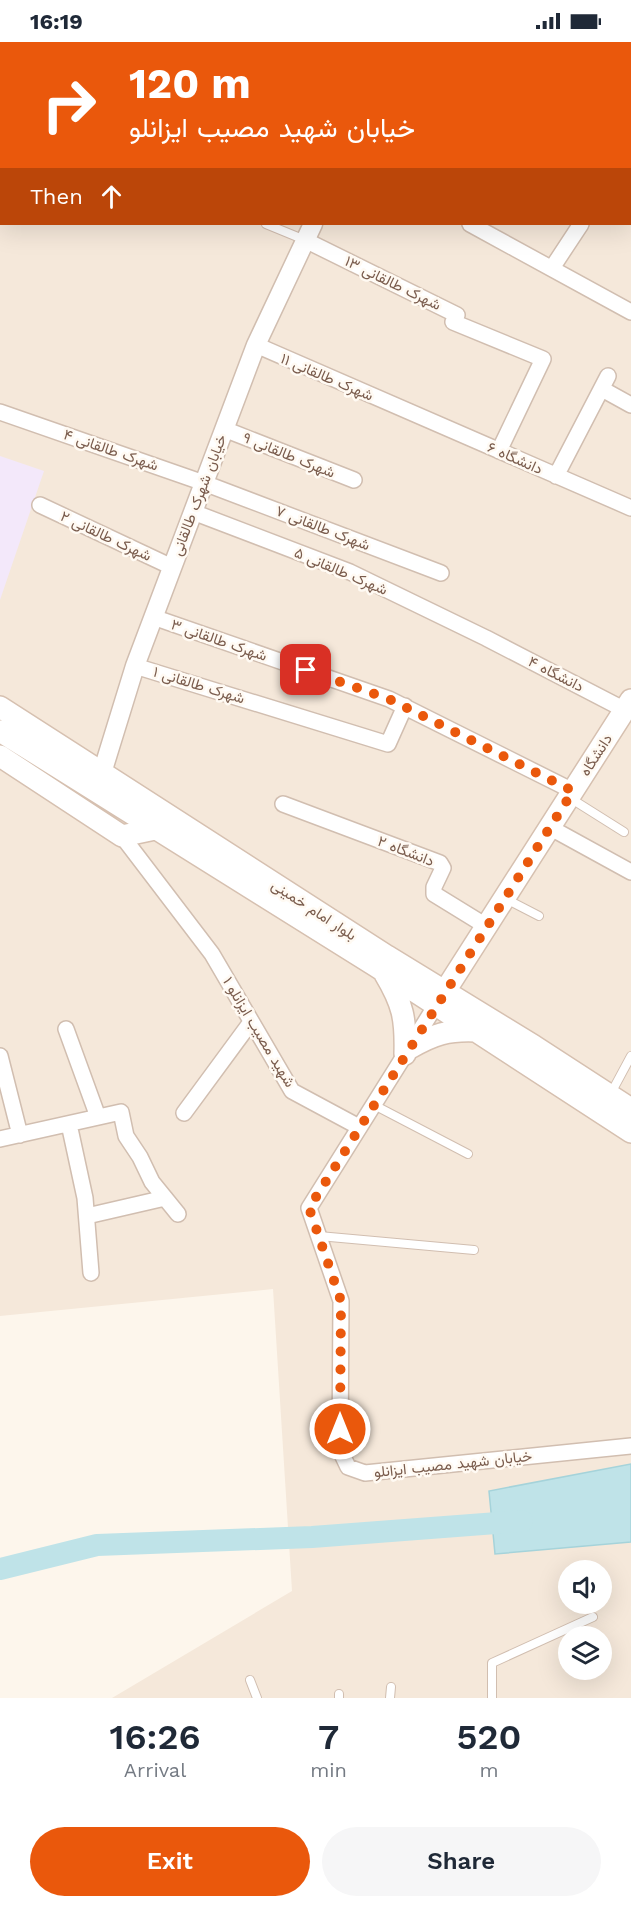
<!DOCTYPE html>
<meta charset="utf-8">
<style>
:root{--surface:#fff;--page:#f6f6f7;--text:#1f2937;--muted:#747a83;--accent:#ea580c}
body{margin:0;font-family:"Work Sans",Vazirmatn,sans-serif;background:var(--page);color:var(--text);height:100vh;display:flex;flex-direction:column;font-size:22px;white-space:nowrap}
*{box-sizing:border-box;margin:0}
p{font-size:20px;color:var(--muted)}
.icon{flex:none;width:33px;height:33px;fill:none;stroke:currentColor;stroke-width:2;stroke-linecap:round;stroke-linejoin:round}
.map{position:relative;height:1656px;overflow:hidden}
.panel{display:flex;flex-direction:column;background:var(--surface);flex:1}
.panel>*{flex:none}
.top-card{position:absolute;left:0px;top:0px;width:632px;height:183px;box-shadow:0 6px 24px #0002;background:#ea580c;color:#fff;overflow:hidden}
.fabs{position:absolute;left:558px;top:1518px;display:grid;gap:12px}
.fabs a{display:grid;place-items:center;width:54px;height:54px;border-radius:50%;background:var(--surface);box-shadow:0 6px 24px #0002;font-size:30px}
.pin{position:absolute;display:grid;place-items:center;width:51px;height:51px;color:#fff;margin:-26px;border-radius:12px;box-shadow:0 3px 9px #0006}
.me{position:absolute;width:66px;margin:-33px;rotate:0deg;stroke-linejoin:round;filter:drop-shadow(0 0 4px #0008)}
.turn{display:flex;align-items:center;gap:21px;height:126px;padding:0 30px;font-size:27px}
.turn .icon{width:78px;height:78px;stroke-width:2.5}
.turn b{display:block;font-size:42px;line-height:51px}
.then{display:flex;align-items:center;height:57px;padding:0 30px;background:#0003;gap:12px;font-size:22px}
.eta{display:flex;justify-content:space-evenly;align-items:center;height:102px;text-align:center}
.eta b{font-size:36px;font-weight:600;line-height:42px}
.cta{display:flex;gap:12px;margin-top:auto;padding:12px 30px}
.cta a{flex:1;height:69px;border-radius:36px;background:var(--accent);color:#fff;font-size:24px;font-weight:600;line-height:69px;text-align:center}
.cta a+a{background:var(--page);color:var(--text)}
.status{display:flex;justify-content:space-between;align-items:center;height:42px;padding:0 30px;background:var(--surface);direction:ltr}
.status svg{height:16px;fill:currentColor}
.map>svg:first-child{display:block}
</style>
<div class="status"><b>16:19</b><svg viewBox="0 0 49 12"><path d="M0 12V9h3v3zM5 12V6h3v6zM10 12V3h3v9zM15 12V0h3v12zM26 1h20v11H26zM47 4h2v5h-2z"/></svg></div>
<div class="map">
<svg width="631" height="1656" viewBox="0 0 631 1656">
<rect width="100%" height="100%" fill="#fdf6ec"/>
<!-- residential -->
<path fill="#f5e8da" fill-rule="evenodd" d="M0 0H631V1656H112L292 1549 273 1247 0 1274ZM2 2H630V182H2ZM568 1528H602V1562H568ZM568 1594H602V1628H568Z"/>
<!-- education -->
<path fill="#f3e8fa" d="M0 414 44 429 0 558Z"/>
<!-- water -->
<path fill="#bfe3e8" stroke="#a5d3da" stroke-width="1.5" d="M631 1422V1500L495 1512 489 1449Z"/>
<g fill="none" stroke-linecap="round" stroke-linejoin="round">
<!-- river -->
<path stroke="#bfe3e8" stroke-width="22" d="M0 1527 97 1503 312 1495 522 1479"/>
<!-- service casing -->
<g stroke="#d1beb0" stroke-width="10">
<path id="service" d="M266 182 305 198
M570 756 624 790
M506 857 539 874
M610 1053 631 1014
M374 1063 468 1112
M319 1194 474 1208
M250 1638 257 1656
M339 1656V1652
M390 1656 391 1645
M492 1656V1621L593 1575"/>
</g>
<!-- minor casing -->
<g stroke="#d1beb0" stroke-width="18">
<path id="minor" d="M90 0 93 2
M344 0 347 2
M561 0 563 2
M171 2V0
M630 41 631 42
M630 104 631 103
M630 158 631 159
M470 182 631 270
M305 198 457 273 453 280 543 317 499 409
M552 226 581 182
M256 303 631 466
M602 347 631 363
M0 370 204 441 441 531
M224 387 354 438
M556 434 608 334
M40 463 172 525
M193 470 350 530 486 596 625 668
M153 575 389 657 573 749
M135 624 388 702 405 664
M283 762 440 821 443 826 434 845V852L486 884
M549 785 631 830
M122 794 212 912 292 1049 359 1085
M436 963 309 1166 341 1259 340 1408 348 1425 365 1431 631 1404
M66 987 98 1075
M0 1014 20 1093
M184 1071 251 980
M69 1082 85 1156 91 1231
M0 1097 121 1070 126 1094 140 1115 152 1140 178 1172
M87 1174 165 1156"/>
</g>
<!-- tertiary casing -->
<g stroke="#d1beb0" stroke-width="21">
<path id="tertiary" d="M398 2V0
M102 731 135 624 256 303 313 182"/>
</g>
<!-- secondary casing -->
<g stroke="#d6c0b0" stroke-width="24">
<path id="secondary" d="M0 665 387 914 534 1004 631 1067
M0 689 376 924 631 1090
M0 714 122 794 155 787
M385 932C403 962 406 977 405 1012
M438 960 631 658
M410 1006C434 992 448 988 475 989"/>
</g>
<!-- service -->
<use href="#service" stroke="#fff" stroke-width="8"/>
<!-- minor -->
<use href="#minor" stroke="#fff" stroke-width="15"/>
<!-- tertiary -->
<use href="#tertiary" stroke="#fff" stroke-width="18"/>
<!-- secondary -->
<use href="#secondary" stroke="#fff" stroke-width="21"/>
</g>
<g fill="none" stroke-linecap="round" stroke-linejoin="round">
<!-- route -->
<path stroke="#ea580c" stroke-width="10" stroke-dasharray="0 18" d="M306 628 389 657 573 749 309 1166 341 1259 340 1387"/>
</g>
<g text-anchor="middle" stroke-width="5" stroke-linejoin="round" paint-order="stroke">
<!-- street labels -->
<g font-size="15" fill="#7a5c4d" stroke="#fffaf3">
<text transform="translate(393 241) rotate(26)" y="5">شهرک طالقانی ۱۳</text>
<text transform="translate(327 335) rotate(23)" y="5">شهرک طالقانی ۱۱</text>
<text transform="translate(111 408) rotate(19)" y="5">شهرک طالقانی ۴</text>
<text transform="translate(289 413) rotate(22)" y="5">شهرک طالقانی ۹</text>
<text transform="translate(515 416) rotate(24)" y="5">دانشگاه ۶</text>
<text transform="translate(199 453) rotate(-69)" y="5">خیابان شهرک طالقانی</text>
<text transform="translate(323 486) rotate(21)" y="5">شهرک طالقانی ۷</text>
<text transform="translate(106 494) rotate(25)" y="5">شهرک طالقانی ۲</text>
<text transform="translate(341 529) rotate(23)" y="5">شهرک طالقانی ۵</text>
<text transform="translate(219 598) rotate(19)" y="5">شهرک طالقانی ۳</text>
<text transform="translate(556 632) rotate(27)" y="5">دانشگاه ۴</text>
<text transform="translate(199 643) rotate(17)" y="5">شهرک طالقانی ۱</text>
<text transform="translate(596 713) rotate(-57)" y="5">دانشگاه</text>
<text transform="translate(406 809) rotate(21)" y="5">دانشگاه ۲</text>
<text transform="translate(314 868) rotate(33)" y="5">بلوار امام خمینی</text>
<text transform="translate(259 990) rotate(59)" y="5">شهید مصیب ایزانلو ۱</text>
<text transform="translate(453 1422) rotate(-6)" y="5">خیابان شهید مصیب ایزانلو</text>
</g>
</g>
</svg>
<div class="fabs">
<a><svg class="icon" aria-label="sound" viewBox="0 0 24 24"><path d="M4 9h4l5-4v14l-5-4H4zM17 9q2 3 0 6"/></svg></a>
<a><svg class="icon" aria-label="layers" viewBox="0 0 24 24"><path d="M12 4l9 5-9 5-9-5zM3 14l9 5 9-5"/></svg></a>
</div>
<div class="pin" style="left:306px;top:628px;background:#d93025"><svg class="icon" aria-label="arrive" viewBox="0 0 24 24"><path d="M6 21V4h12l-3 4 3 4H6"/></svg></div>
<svg class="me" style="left:340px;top:1387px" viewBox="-20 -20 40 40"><circle r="17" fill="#ea580c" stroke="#fff" stroke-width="3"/><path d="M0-11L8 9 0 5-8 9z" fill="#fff"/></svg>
<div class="top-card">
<div class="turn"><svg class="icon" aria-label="right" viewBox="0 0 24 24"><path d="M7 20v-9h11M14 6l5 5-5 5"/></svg><div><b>120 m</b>خیابان شهید مصیب ایزانلو</div></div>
<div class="then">Then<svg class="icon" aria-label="ahead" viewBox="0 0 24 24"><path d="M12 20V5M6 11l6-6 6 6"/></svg></div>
</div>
</div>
<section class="panel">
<div class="eta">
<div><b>16:26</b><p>Arrival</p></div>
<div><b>7</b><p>min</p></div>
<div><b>520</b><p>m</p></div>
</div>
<div class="cta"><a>Exit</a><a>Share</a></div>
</section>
